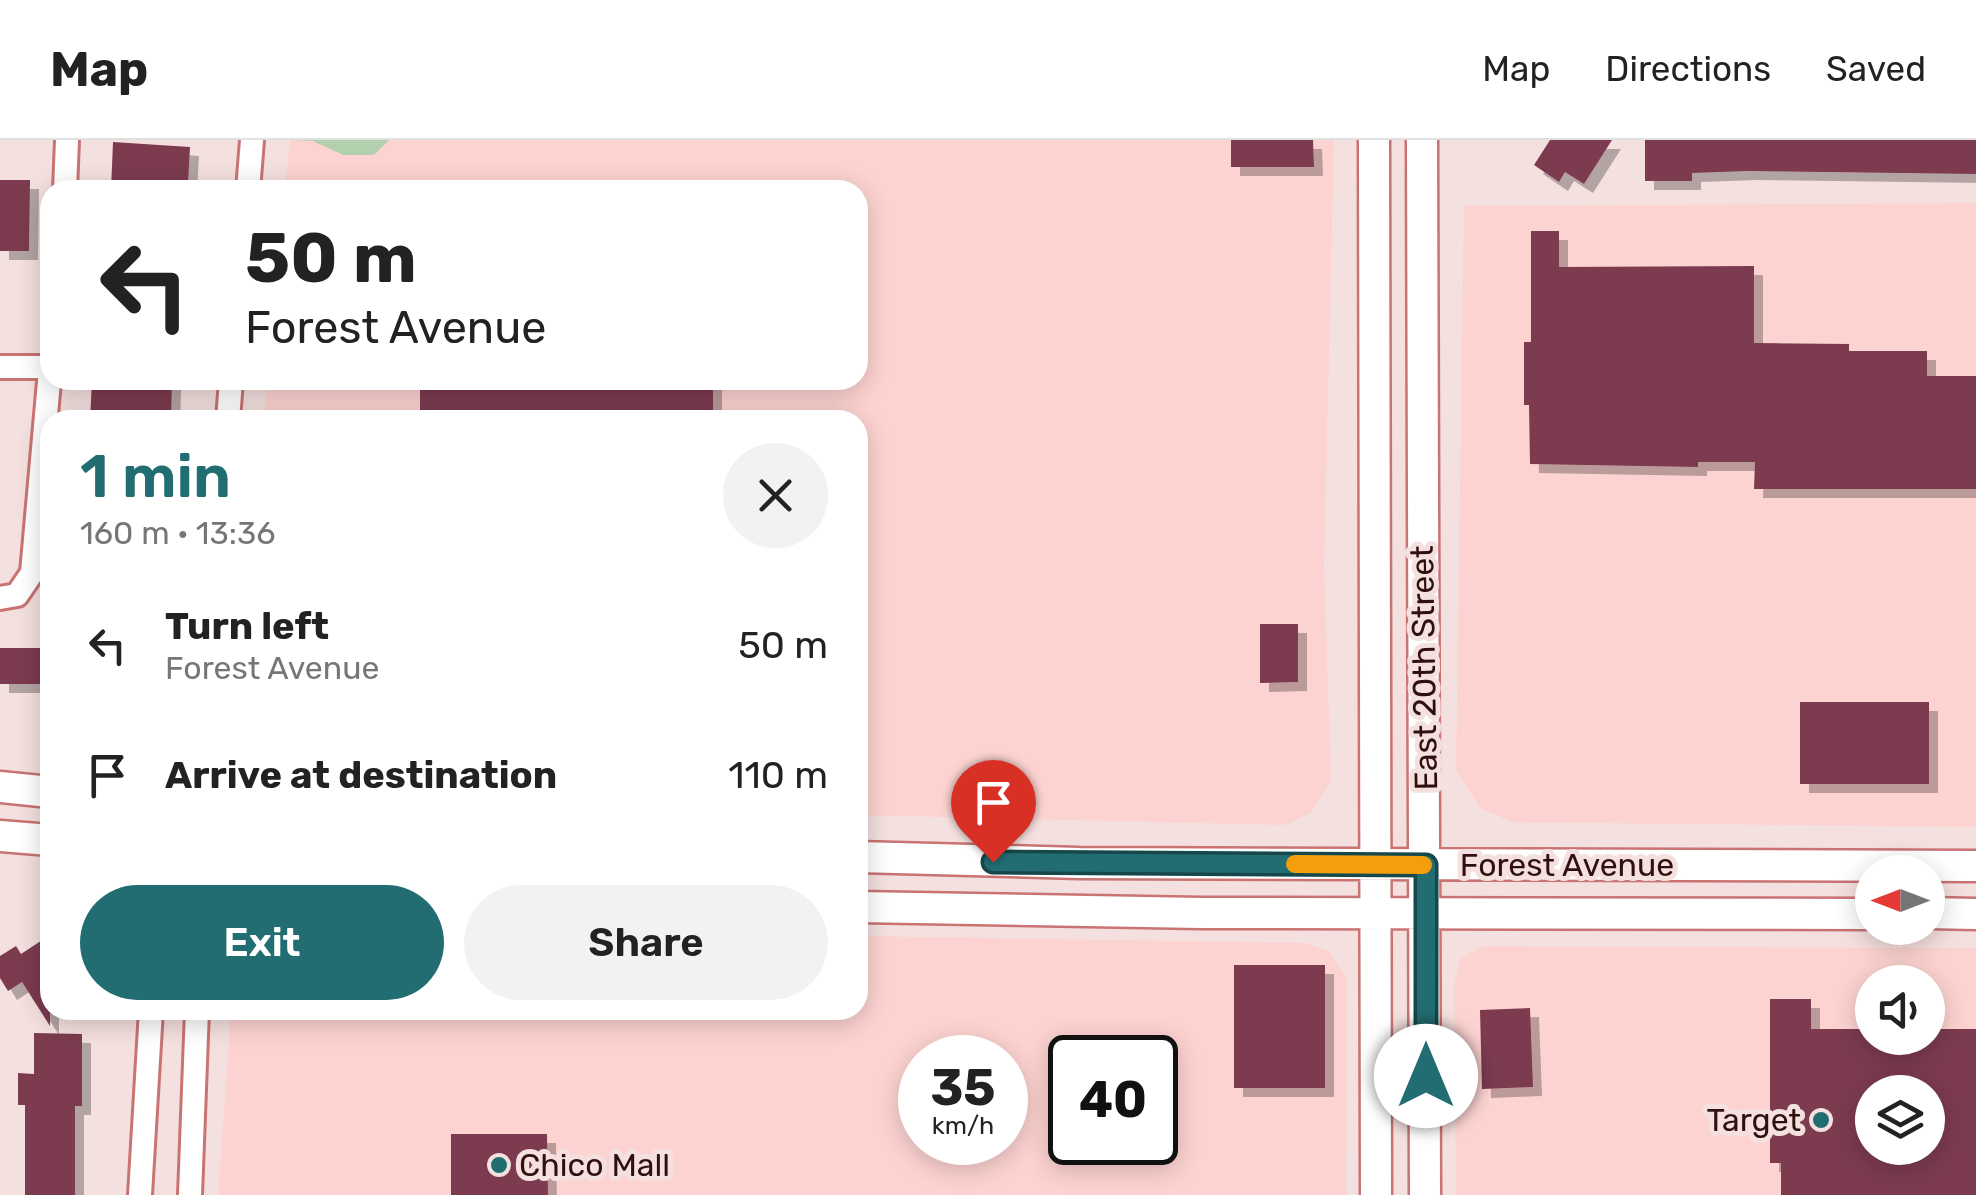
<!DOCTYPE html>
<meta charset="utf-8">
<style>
:root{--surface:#fff;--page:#f2f2f2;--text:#222;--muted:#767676;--line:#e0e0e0;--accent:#226d72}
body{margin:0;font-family:Rubik,sans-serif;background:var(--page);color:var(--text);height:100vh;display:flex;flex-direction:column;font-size:38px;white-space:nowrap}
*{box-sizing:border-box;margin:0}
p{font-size:32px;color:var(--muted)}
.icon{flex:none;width:55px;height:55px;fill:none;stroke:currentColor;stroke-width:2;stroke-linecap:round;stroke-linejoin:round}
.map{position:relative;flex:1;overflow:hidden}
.details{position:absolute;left:40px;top:270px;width:828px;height:610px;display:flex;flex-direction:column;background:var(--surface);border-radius:30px;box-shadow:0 5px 25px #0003}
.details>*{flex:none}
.guide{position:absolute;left:40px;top:40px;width:828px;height:210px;border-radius:30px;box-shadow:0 5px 25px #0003;background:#fff;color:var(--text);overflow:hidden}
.needle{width:65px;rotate:270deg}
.fabs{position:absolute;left:1855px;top:715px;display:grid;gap:20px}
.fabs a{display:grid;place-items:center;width:90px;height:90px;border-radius:50%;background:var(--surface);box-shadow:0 5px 25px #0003;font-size:50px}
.speed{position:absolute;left:898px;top:895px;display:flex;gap:20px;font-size:50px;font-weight:700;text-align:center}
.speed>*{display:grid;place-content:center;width:130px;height:130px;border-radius:50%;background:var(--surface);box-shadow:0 5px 25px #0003;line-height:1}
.speed small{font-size:25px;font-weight:400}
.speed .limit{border:5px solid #111;border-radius:15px;background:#fff;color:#111}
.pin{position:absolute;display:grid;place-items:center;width:85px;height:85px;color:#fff;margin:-102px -42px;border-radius:50% 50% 50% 0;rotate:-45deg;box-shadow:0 0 10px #0007}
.pin .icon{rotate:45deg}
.me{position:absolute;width:110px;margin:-55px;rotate:0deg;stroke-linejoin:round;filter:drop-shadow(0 0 8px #0008)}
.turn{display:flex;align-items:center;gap:35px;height:210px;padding:0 40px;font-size:45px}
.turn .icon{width:130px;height:130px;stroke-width:2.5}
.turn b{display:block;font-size:70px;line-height:85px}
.round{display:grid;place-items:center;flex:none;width:105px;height:105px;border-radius:52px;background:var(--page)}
.overview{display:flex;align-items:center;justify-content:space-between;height:170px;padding:0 40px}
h1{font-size:60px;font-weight:600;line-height:75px;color:var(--accent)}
.action{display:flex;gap:20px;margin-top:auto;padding:20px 40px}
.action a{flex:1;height:115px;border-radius:60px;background:var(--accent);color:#fff;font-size:40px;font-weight:600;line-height:115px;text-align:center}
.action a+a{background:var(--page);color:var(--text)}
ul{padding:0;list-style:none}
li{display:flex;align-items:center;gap:30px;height:130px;padding:0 40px}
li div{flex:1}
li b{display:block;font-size:38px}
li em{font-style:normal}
header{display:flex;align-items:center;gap:60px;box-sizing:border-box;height:140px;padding:0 50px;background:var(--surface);border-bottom:2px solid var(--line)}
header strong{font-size:48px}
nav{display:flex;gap:55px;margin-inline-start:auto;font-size:35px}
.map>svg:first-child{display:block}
</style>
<header>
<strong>Map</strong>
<nav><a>Map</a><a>Directions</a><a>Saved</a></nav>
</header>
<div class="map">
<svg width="1976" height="1055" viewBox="0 0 1976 1055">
<defs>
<filter id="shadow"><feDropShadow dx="9" dy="9" stdDeviation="0" flood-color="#0004"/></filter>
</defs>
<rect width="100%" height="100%" fill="#f4e0df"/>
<!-- built -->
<path fill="#fdd3d1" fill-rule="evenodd" d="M290 0H1334L1324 426 1331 640 1311 673 1285 685 858 675V280H264L267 240H858V50H285Z
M1976 63V687L1512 682 1481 669 1456 631 1464 66Z
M858 796 1307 803 1328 811 1346 836V1055H218L231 870H858ZM920 918H1005V1002H920ZM1070 918H1155V1002H1070Z
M1483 806 1976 808V1055H1456L1454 846 1460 819ZM1872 842H1928V898H1872ZM1872 952H1928V1008H1872Z"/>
<!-- green -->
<path fill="#b3d0ae" d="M294 0H389L374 15H343L313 1Z"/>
<!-- building -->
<path fill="#7c3b50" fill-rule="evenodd" filter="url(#shadow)" d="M1231 0H1313L1314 27H1231Z
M1550 0H1612L1584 44 1565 32 1559 42 1534 25Z
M1645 0H1976V34L1748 31 1692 33V41H1645Z
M113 2 190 7 188 43 144 41V50H111Z
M0 40H30L29 111H0Z
M1531 91H1559V127L1754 126V203L1849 204V211H1927V236H1976V349H1754L1755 322H1698V327L1530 324 1529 265H1524V202H1531Z
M92 240H172L171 280H90Z
M420 240H713V280H420Z
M1260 484H1298V542L1260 543Z
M0 508H50V544H0Z
M1800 562H1929V644H1800Z
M50 795V886L22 842 8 851 0 838V816L16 806 21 814Z
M1234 825H1325V948H1234Z
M1770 859H1811V889H1872V898H1928V889H1976V1055H1781V1023H1770ZM1872 952H1928V1008H1872Z
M1530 868 1533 947 1482 949 1480 870Z
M34 893 82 894V966H75V1055H25V965H18V933L34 934Z
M451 994H547L548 1055H451Z"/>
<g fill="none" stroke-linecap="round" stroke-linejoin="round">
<!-- minor casing -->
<g stroke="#c97372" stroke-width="28">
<path id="minor" d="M65 50 67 0
M248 50 252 0
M0 227H50
M228 280 231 240
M0 458 17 455 32 433 50 230
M140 1055 151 870
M190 1055 197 870"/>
</g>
<!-- tertiary casing -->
<g stroke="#c97372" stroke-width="35">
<path id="tertiary" d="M1374 0 1376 1055
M1422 0 1425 1055
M0 647 50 652
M0 696 50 700
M858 717 1079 723 1976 726
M858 767 1201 773 1872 774
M1928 773 1976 774"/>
</g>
<!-- minor -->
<use href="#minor" stroke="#fff" stroke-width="22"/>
<!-- tertiary -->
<use href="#tertiary" stroke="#fff" stroke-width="30"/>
</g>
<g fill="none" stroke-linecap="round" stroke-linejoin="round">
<!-- route casing -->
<g stroke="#16474a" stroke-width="25">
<path id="route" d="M993 722 1426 725V936"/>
</g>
<!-- route -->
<use href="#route" stroke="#226d72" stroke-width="18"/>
<!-- slow -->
<path stroke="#f59e0b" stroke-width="18" d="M1295 724 1423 725"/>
</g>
<!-- markers -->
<g fill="#226d72" stroke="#f4e0df" stroke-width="4">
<circle cx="1821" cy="980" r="10"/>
<circle cx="499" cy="1025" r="10"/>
</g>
<g text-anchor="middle" stroke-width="10" stroke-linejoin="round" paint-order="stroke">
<!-- street labels -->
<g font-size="32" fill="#300f0f" stroke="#f4e0df">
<text transform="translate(1424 528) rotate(-91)" y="11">East 20th Street</text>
<text x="1567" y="736">Forest Avenue</text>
</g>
<!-- poi labels -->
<g font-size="32" fill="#300f0f" stroke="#f4e0df" text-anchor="end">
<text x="1801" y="991">Target</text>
<text x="519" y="1036" text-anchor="start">Chico Mall</text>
</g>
</g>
</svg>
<div class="fabs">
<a><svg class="needle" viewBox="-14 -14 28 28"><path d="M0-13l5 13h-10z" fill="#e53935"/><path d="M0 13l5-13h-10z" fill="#767676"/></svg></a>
<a><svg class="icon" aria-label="sound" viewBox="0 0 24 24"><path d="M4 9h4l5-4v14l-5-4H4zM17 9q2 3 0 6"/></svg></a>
<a><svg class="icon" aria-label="layers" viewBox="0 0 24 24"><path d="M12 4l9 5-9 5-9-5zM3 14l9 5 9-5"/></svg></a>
</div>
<div class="speed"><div>35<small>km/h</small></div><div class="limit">40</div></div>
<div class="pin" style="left:993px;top:722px;background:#d93025"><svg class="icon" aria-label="arrive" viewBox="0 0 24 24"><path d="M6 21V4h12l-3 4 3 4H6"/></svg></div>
<svg class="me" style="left:1426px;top:936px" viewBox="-20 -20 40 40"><circle r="19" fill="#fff"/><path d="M0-13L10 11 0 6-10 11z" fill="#226d72"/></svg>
<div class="guide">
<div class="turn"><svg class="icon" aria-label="left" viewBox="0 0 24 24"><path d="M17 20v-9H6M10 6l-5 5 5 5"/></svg><div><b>50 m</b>Forest Avenue</div></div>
</div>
<section class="details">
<div class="overview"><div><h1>1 min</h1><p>160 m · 13:36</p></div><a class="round"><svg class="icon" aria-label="close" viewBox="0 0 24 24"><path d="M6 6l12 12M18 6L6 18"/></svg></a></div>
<ul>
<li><svg class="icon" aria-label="left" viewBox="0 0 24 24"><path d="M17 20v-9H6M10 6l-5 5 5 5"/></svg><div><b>Turn left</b><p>Forest Avenue</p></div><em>50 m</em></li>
<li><svg class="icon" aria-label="arrive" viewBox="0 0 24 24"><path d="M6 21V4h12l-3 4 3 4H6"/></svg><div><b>Arrive at destination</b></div><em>110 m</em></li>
</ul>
<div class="action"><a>Exit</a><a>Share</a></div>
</section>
</div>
